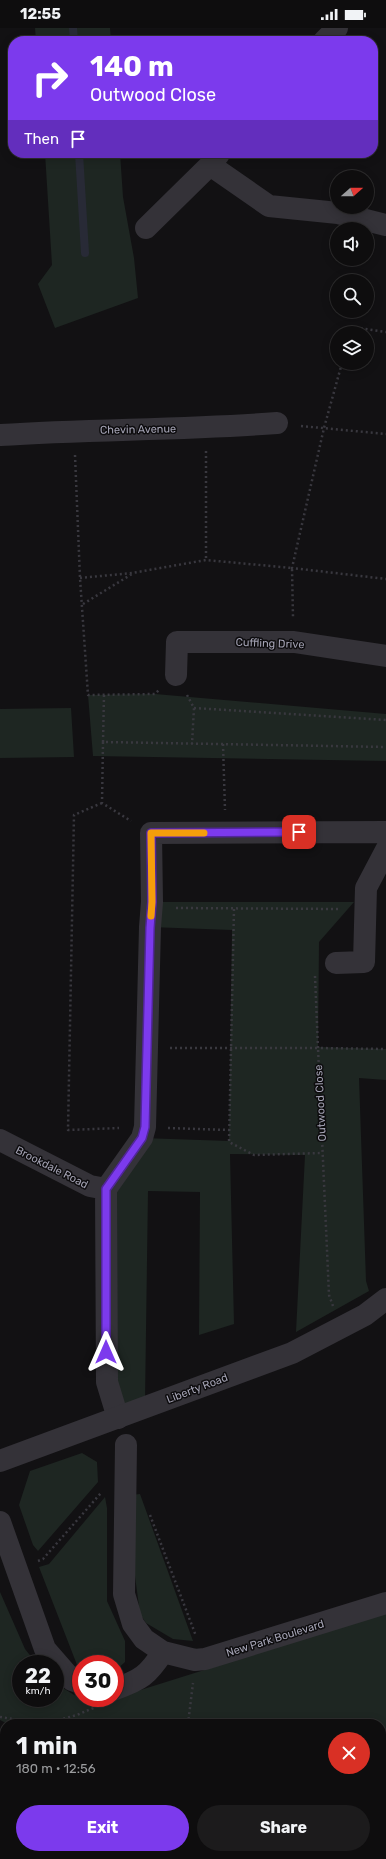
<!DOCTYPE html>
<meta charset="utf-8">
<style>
:root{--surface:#0e0d0e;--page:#1c1b1c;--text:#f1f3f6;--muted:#9b9c9e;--line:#2e2d2e;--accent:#7c3aed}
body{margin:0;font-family:Rubik,sans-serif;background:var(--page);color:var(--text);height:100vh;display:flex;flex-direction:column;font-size:15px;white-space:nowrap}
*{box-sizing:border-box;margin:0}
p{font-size:13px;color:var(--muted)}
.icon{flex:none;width:22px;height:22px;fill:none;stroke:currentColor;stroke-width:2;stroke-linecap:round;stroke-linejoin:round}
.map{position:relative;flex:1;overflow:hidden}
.drawer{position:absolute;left:0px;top:1691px;width:386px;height:140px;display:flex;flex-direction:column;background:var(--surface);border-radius:16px 16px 0 0;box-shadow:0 2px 10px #0003,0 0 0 1px var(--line)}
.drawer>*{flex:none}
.hud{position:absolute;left:8px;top:8px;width:370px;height:122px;border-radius:16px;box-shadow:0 2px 10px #0003,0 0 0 1px var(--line);background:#7c3aed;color:#fff;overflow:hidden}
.needle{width:26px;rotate:69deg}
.buttons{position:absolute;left:330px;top:142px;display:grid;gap:8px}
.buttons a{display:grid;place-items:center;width:44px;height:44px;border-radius:50%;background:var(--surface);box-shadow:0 2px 10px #0003,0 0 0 1px var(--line);font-size:20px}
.speed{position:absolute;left:12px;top:1627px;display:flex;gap:8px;font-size:20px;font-weight:700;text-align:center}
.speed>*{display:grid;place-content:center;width:52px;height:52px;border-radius:50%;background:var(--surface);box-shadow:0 2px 10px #0003,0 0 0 1px var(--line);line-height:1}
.speed small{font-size:10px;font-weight:400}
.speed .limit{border:6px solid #d22;background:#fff;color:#111}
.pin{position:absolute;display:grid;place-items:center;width:34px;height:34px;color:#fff;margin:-17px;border-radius:8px;box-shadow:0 2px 6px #0006}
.me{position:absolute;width:44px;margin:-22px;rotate:0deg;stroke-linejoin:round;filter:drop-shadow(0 0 3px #0008)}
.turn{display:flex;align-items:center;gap:14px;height:84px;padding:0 16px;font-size:18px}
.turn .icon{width:52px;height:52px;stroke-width:2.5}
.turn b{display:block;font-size:28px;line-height:34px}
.then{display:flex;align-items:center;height:38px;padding:0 16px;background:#0003;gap:8px;font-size:15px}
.round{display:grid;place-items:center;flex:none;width:42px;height:42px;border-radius:21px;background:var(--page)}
.overview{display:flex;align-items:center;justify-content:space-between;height:68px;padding:0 16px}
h1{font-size:24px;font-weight:700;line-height:30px}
.cta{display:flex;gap:8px;margin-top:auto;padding:8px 16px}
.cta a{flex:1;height:46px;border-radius:24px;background:var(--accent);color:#fff;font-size:16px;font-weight:700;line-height:46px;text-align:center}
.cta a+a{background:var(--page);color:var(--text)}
.status{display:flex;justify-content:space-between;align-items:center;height:28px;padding:0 20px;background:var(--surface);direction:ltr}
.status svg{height:11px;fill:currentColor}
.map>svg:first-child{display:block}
</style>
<div class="status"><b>12:55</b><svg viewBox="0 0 49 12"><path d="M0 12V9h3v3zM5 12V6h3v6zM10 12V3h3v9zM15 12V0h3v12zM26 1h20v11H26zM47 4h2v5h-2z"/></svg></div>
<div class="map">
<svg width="386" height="1831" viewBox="0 0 386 1831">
<rect width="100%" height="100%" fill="#121113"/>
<!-- green -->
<path fill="#1e2622" d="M35 0H110L111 13H36Z
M45 125H120L123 169 134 230 138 270 55 300 38 256 52 237Z
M155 666 386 686V733L93 728 88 667Z
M71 680 74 729 0 730V681Z
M152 874H354L319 914 318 1019 386 1021V1052L359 1050 366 1253 369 1263 296 1304 305 1127 230 1126 234 1296 199 1307 200 1164 148 1163 145 1373 118 1390 106 1161 142 1110 229 1113 232 902 150 899Z
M82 1425 97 1434 98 1454 38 1523 33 1517 19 1477 30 1443Z
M140 1466 193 1613 173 1611 146 1595 140 1586 135 1548 131 1467Z
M105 1469 107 1480V1573L125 1613V1634L115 1643V1636H81V1643L79 1642 39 1539 49 1536Z
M0 1564 25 1621 37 1636H21V1670H55V1655L79 1670H115L386 1585V1719H381V1696H8L0 1692Z
M5 1745V1826H83L82 1831H0V1746Z
M386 1788V1831H167L174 1826H381V1790Z"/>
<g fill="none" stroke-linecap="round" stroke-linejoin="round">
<!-- stream -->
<path stroke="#282a36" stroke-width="8" d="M73 0 74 13
M79 125 85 225"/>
<!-- path -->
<path stroke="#39383f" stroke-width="2.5" stroke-dasharray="2 3" stroke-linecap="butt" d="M350 305 352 299 386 304
M342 335 324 400 292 540 386 551
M301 398 386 406
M206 423V532
M75 427 80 550 88 667 155 666 159 662
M80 550 132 545 206 532 292 540 293 589
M83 576 132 546
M104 667 103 714 386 719
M187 667 194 680 192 716
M194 680 386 692
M103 714 102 775 131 793
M223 716 225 782
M102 775 74 787 68 1102 119 1100
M176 880 341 881
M234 881 229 1114 254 1127 322 1125
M315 948 318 1020 386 1021
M170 1020H318L329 1267 333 1278
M168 1100 229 1102
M150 1487 196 1608
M38 1533 43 1531 101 1465
M0 1689 43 1696
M44 1696 77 1687 98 1678
M188 1696 193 1655
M381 1771 386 1769
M381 1783 386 1781
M155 1831 165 1826"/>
<!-- minor -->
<path stroke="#343238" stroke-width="22" d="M324 13 337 0
M210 137 269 178 338 185 386 197
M146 200 210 137 219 126
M0 407C92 401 184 402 277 395
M176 647 177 614H294L386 628
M336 935 364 934 366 860 386 822
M0 1112 90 1158 106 1161
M118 1390 107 1354 106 1161 142 1110 145 1099 150 899 152 874 151 805 386 804
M126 1417 124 1566 133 1596 144 1611 163 1624
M0 1494 45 1621 72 1652 81 1655
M115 1661C141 1652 148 1647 163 1624L195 1632 205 1631 386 1575"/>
<!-- tertiary -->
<path stroke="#343238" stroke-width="22" d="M0 1433 292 1325 365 1287 386 1271"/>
<!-- trunk -->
<path stroke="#585660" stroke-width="22" d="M0 1728 5 1727
M381 1737 386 1736
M100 1831 101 1826"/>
</g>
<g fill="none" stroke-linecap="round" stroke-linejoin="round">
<!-- route casing -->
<g stroke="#51269a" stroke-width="10">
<path id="route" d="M106 1324V1161L142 1110 145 1099 150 900 152 874 151 805 299 804"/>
</g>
<!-- route -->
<use href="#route" stroke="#7c3aed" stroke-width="7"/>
<!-- slow -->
<path stroke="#f59e0b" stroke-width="7" d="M151 888 152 874 151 805H204"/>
</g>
<g text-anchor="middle" stroke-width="3" stroke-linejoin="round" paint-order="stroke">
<!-- street labels -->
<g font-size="11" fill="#a4a3b4" stroke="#0d0c0e">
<text transform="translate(138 401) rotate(-1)" y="4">Chevin Avenue</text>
<text transform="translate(270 615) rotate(2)" y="4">Cuffling Drive</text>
<text transform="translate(320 1075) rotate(-93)" y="4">Outwood Close</text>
<text transform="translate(52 1139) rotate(27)" y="4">Brookdale Road</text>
<text transform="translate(197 1360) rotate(-21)" y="4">Liberty Road</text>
<text transform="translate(275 1610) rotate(-17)" y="4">New Park Boulevard</text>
</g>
</g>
</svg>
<div class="buttons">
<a><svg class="needle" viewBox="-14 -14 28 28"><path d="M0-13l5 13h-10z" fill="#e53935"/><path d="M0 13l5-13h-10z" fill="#9b9c9e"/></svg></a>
<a><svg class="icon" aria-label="sound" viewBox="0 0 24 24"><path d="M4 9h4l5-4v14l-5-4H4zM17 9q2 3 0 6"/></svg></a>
<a><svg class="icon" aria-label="search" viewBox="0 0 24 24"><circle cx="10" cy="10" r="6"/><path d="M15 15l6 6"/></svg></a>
<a><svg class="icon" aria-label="layers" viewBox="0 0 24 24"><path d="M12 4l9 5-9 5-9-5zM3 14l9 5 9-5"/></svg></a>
</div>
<div class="speed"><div>22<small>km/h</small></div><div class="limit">30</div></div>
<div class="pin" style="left:299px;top:804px;background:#d93025"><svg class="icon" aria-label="arrive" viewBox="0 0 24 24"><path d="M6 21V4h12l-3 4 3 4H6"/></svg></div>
<svg class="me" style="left:106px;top:1324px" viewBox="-20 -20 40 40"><path d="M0-17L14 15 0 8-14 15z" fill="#7c3aed" stroke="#fff" stroke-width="4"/></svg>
<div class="hud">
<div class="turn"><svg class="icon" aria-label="right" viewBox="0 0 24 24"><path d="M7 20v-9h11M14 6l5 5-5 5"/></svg><div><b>140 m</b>Outwood Close</div></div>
<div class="then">Then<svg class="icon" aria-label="arrive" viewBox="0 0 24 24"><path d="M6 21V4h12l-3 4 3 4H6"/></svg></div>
</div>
<section class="drawer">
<div class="overview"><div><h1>1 min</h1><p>180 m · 12:56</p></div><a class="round" style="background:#d93025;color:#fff"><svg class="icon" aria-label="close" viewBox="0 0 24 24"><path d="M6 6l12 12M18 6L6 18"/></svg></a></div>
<div class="cta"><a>Exit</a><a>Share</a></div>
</section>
</div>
